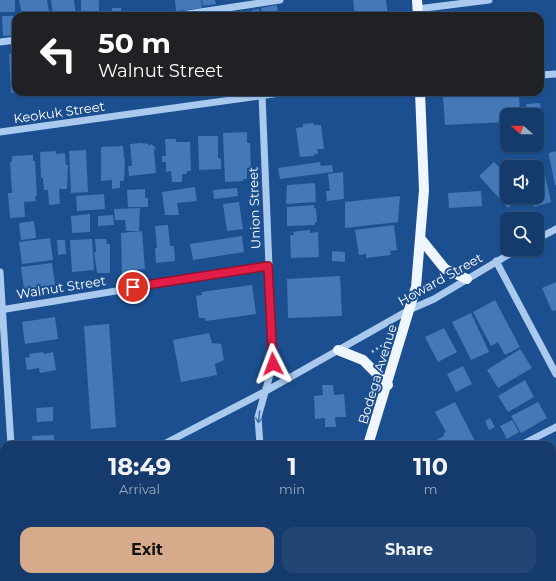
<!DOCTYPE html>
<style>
:root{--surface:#143b6b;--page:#214673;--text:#f1f3f6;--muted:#9dadc1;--line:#33557e;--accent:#d6ab8b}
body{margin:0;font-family:Montserrat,sans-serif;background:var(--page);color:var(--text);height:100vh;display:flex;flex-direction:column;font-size:15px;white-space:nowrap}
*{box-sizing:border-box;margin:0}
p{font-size:13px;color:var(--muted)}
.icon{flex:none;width:22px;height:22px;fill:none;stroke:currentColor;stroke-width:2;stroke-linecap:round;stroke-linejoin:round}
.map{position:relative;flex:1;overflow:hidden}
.side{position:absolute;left:0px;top:441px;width:556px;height:140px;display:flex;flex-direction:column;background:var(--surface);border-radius:12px 12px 0 0;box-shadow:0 1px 3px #0004,0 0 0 1px var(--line)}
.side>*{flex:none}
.guide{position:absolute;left:12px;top:12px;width:532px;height:84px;border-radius:12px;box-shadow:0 1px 3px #0004,0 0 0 1px var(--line);background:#202124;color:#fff;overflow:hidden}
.needle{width:26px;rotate:290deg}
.tools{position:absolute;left:500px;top:108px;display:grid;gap:8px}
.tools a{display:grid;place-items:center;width:44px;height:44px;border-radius:8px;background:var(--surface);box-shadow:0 1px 3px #0004,0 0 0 1px var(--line);font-size:20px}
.pin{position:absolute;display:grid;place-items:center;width:34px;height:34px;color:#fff;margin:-17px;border:2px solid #fff;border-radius:50%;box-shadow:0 1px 4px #0007}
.me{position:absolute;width:44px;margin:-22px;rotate:357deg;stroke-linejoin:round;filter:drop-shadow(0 0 3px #0008)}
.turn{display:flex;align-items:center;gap:14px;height:84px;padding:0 20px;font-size:18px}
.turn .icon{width:52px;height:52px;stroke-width:2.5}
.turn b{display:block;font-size:28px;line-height:34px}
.eta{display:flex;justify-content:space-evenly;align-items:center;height:68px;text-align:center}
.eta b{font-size:24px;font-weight:700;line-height:28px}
.cta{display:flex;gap:8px;margin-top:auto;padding:8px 20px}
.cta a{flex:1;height:46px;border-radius:12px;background:var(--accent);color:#111;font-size:16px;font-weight:700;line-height:46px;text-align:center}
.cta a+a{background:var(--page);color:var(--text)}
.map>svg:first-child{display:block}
</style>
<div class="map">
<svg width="556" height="581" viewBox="0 0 556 581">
<rect width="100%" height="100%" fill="#1b4f8f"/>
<!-- building -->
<path fill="#4478b7" d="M0 0H15V12H0Z
M19 0H47L49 11 45 12 46 16H22Z
M51 0H74L76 16H61L60 12 53 14Z
M81 0H99V12H81Z
M175 0H201L202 8 176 11Z
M202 0H215L216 4 203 6Z
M353 0H386L388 16H355Z
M277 5 278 16H263L261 8Z
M112 8H121V16H111Z
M259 9 261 16H253L252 10Z
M2 16H16V35L3 36Z
M12 49H16V93H11L9 54H12Z
M45 92H63V95L45 96Z
M519 93 520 115H507V122L445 125 443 96Z
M540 103 542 130H537V115H527L526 104Z
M313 123 314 125H321L324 149H317L318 154H314V156L300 157 296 128 303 127V124Z
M247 132V143H250L251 168H247V179H243V181L225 182 223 133Z
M198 136H218V158L221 159V169L199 170Z
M165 139H176V142H190L191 171H187V174H182V182H172L171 171 166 172V162H162V156H166Z
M141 143 148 144 149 146 151 144 156 148 154 150 156 173 129 176 128 166H132L130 144Z
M123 146 124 158H125L124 181H120V188L112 189V180L101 181V149L102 147Z
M86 150 88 192 71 193 69 151Z
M56 151V154L65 153 66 165H68L67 189H59L60 204 49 205 48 190H44L43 178H41L40 152Z
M556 151V185H555L549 156V153Z
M33 155V161H35L37 196H35L36 201 24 202 25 217 10 218 8 193H12L10 162H12V156Z
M320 162 321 166 332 165 333 172 280 179 278 168Z
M494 162 499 167 502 165 507 167V197H521L508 208 479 176Z
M543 167 551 202 534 207 531 199H528L527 197H537V169Z
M343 172 344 199 327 201 326 191H330L328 174Z
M315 183 316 202 286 204 287 185Z
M195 187 197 201 177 203 179 215H165L162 192Z
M237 188 238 196 214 199 213 190Z
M145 189V198H148V207H128L127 190Z
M481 191 482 206 449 208 448 193Z
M104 194 105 209 77 211 76 196Z
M400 196 398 222 345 228V202Z
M239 202 243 229 227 231 223 204Z
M314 205V208H316L317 222H315V225L287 226V207Z
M140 208 139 231H126L125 220H115L114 209Z
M90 214V232L72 233 71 216Z
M113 215 114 225 98 226V216Z
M34 221 36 238 21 240 19 223Z
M168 225 170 246H174L175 261 156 263 155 248H157L155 226Z
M394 225 397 250 390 251 391 255 366 258V254L359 255 355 230Z
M310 230V233L318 232 319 257 291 258 290 235H294L293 232 299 231Z
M142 231 145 269 134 270 135 273 122 274 121 233Z
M242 236 244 252 193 260 190 244Z
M50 238 53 260 22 264 19 242Z
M92 239 94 270 72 272 70 240Z
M95 239H106L107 244H110V273H97L94 252H96Z
M57 240H65L66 254 58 255Z
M332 251 345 252V262L332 261Z
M52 263 55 285 24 289 21 267Z
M340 276 342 316 288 318 287 279Z
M556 282V310L552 311 542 288Z
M252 285 256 314 206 321 205 318H199L196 296 202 295 201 292Z
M495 300 520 347 505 355 498 342 491 346 473 312Z
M471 313 489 352 471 360 452 322Z
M55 317 58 339 25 344 22 322Z
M109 324 116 427 91 429 84 326Z
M444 328 457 352 438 362 425 337Z
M209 333 212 343 221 344 224 360 215 364 217 375 181 382 173 340Z
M520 349 532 368 498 388 487 370Z
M43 352 44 354 53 352 56 370 40 373 39 368 27 370 25 358 30 357 29 354Z
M463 366 472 384 456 392 447 374Z
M525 380 534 397 508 412 498 396Z
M322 385H333L334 395 344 394 346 417H335L336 427H325V418L315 419 314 396 323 395Z
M455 402 475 441 468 445H427L444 436 443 434 446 432 435 412Z
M538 402 547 418 521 433 511 416Z
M53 407V421L37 422 36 408Z
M490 418 495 427 489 430 485 421Z
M512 420 519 432 507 439 500 426Z
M54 435V445H33L32 436Z
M552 447 556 454V467L552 469Z
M556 482V509L552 511V484Z
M555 535 556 555 552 557V537Z
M4 567V577L10 578 7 581H0V569Z
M59 577H104L106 581H61Z
M198 577H242L234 581H198L200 580Z
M357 577H374L377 579 376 581H354Z"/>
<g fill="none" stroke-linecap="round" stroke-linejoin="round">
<!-- path -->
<path stroke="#a9c9ee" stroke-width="2.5" stroke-dasharray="2 3" stroke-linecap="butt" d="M372 352 383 345"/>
<!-- minor -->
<path stroke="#a9c9ee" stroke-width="7" d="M417 9 489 0
M174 16 280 0
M0 42 16 40
M540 75 556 74
M0 132 288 92
M537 239 556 229
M496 261 556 374
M0 272 11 445
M0 310 268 266
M162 445 266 391 409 310 434 299 518 249
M260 445 258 417 273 364 262 95
M521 445 556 427
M0 530 4 528
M32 577 34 581
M270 577 287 581"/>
<!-- major -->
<path stroke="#f0f6ff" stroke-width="10" d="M417 0 418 16
M420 238 445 269 467 279
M338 350 363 360 388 385
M368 445 416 287 424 190 420 92
M314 581 316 577"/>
</g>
<!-- one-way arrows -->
<defs><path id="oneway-shaft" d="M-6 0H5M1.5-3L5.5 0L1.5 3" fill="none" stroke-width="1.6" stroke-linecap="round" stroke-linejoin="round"/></defs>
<use stroke="#4674ac" href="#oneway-shaft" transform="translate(259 417) rotate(96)"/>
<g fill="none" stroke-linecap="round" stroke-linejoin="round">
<!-- route casing -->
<g stroke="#92132f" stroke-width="10">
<path id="route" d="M133 287 268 266 273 364"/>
</g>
<!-- route -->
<use href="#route" stroke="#e11d48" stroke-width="7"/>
</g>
<g text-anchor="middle" stroke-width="4" stroke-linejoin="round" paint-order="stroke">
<!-- street labels -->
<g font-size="13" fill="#fff" stroke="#1b4f8f">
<text transform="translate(59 112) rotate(-8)" y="5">Keokuk Street</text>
<text transform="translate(254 208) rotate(-92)" y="5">Union Street</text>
<text transform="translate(440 279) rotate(-29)" y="5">Howard Street</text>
<text transform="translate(61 287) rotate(-9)" y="5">Walnut Street</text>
<text transform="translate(377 374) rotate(-73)" y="5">Bodega Avenue</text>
</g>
</g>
</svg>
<div class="tools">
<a><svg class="needle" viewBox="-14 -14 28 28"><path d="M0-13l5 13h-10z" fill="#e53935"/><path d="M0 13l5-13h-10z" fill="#9dadc1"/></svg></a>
<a><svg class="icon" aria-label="sound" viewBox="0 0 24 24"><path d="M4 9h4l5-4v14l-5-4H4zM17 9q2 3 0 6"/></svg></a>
<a><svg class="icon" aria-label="search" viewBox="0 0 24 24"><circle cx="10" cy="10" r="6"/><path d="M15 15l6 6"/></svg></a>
</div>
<div class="pin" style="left:133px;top:287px;background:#d93025"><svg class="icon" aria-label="arrive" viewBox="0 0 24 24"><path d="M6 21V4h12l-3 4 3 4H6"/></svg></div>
<svg class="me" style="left:273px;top:364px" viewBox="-20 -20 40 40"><path d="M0-17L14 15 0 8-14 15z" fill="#e11d48" stroke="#fff" stroke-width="4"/></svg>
<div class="guide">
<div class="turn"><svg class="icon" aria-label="left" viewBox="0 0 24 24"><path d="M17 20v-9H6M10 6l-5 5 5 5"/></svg><div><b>50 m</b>Walnut Street</div></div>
</div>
<section class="side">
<div class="eta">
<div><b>18:49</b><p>Arrival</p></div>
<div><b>1</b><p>min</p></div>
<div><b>110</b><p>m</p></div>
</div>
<div class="cta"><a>Exit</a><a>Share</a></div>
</section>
</div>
